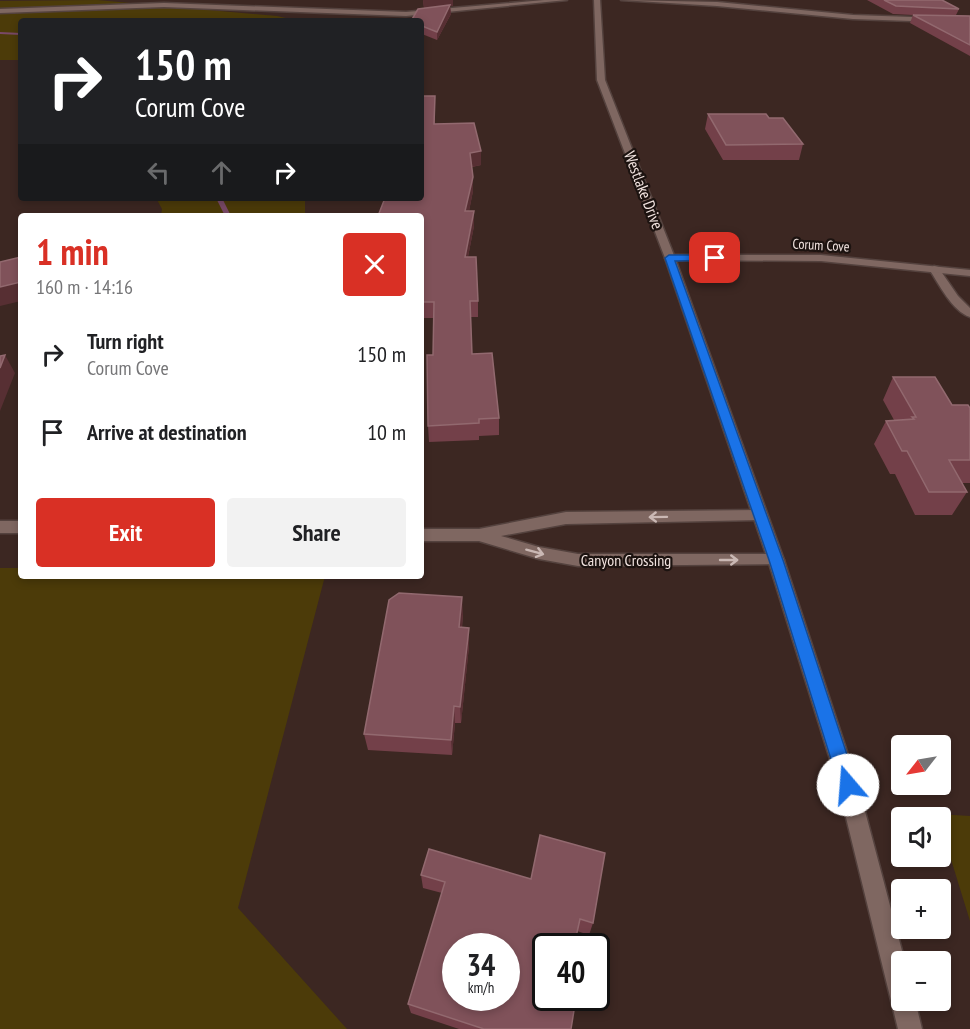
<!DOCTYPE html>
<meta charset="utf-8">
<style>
:root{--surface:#fff;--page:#f2f2f2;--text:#202124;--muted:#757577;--accent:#d93025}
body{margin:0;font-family:"PT Sans Narrow",sans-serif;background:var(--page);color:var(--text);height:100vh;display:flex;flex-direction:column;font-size:22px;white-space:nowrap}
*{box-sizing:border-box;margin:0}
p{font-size:20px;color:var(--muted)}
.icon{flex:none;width:33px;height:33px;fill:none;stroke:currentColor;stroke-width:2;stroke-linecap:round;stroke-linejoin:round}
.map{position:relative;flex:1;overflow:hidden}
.details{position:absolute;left:18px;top:213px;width:406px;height:366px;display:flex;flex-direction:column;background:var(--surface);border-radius:6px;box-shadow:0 3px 9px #0003}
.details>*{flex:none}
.guide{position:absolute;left:18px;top:18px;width:406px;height:183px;border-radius:6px;box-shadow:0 3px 9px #0003;background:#202124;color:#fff;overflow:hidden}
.needle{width:39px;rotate:239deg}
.fabs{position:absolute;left:891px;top:735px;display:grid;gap:12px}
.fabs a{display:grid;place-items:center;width:60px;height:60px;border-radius:6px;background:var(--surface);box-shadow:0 3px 9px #0003;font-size:30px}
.speed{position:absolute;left:442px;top:933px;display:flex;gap:12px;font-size:30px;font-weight:700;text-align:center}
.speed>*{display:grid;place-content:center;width:78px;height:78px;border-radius:50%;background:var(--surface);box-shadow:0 3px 9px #0003;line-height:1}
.speed small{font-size:15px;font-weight:400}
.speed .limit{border:3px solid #111;border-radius:9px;background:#fff;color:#111}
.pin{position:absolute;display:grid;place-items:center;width:51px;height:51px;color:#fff;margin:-26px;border-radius:12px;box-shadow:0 3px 9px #0006}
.me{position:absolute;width:66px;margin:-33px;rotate:342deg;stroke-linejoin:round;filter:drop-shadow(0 0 4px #0008)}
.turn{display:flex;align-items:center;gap:21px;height:126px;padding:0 18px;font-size:27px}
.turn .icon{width:78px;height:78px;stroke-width:2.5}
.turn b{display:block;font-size:42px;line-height:51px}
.lanes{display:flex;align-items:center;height:57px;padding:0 18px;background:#0003;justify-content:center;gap:30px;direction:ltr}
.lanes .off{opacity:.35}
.round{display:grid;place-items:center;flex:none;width:63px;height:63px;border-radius:6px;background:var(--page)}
.summary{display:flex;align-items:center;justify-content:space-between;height:102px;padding:0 18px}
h1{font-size:36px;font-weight:700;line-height:45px;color:var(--accent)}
.action{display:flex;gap:12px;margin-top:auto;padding:12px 18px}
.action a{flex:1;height:69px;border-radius:6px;background:var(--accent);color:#fff;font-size:24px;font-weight:700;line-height:69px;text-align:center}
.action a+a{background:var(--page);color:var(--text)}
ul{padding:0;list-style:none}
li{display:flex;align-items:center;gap:18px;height:78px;padding:0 18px}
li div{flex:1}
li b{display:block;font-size:22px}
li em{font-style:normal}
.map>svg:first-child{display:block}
</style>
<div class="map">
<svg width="970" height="1029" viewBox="0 0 970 1029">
<rect width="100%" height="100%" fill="#3c2722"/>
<!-- green -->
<path fill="#4c3b09" d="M97 0 277 16 299 21H21V60H0V1Z
M156 198H305V216H161L162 209Z
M0 568H21V576H325L238 908 347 1029H0Z
M937 814 970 816V921L941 827 940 818Z"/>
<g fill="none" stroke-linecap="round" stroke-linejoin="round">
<!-- stream -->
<path fill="#794967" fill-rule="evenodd" d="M0 32 21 33V35L0 34Z
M216 198H222L231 216H225Z"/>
<!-- service casing -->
<g stroke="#54423e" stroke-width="3">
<path id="service" d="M934 266 938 267 958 296 970 308V317C952 311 939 284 929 269Z"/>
</g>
<!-- minor casing -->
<g stroke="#54423e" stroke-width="3">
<path id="minor" d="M544 0H567L406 16 164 7 0 13V9L164 3 406 12Z
M621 0 717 2 853 15 970 19V23L853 19 717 6Z
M670 255H821L970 270V276L821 261 666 260 665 258Z
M759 510 764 511 767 515 764 519 759 520 566 524 501 536 539 547 578 554H776L782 556 784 560 782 564 578 566 539 559 479 541H422V529H479L566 512Z
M0 521H21V533H0Z"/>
</g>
<!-- tertiary casing -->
<g stroke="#54423e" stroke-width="3">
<path id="tertiary" d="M594 0H600L605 80 675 258 784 560 858 785 905 962H902V1000H915L922 1029H898L838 785 768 560 665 258 597 80Z"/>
</g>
<!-- service -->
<use href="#service" fill="#7f6761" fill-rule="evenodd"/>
<!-- minor -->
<use href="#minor" fill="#7f6761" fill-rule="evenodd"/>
<!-- tertiary -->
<use href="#tertiary" fill="#7f6761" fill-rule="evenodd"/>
</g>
<!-- wall -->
<path fill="#734049" d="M423 0 453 6H450L451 14 437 40 422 34V21L424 8Z
M867 0H942L959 9 956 15 970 16V56L910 23 913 15 893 14Z
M435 96V124L481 151V165L472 167 473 191 469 211 474 226 468 257 478 301V317H471L472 354 499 418V435L479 436V440L429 442 428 426 433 355 434 318H422V216Z
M708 114 769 118 803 144 799 160H723L705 129Z
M893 377 952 405 970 408V483H962L967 492 952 515H915L895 474H890L874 444 886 421 894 420 883 400Z
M463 614 462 628 469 646 461 723H455L452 755 368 750 364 734Z
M429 849 593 923 589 935 577 931 546 946 571 1029H459L411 1013 408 1004 442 893 423 888 421 875Z"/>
<!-- shaded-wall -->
<path fill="#572f33" d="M423 0H453V6H450L451 14 437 40V32L424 8Z
M481 151V165L471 167 470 153Z
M473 177V191L466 226 465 211Z
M474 211V226L465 272V257Z
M21 282V301L0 306V287Z
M5 355 15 373 0 411V368Z
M462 597 463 614 460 645 459 627Z
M469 628V646L461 723 460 707Z
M454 706 455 723 452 755 451 740Z"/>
<!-- building -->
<path fill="#80525a" stroke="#92696f" stroke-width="1.5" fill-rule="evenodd" d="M884 0H942L959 9 896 6Z
M450 5 437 32 422 26V21H411L418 9Z
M913 15 970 16V45Z
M422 96H435L434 124 474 123 481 151 470 153 473 177 465 211H474L465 257H476L478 301H470L472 354 492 353 499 418 479 419V423L428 426 427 355H433L434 302H422V216H378L385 198H422Z
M708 114H766L769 118H783L803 144 726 145Z
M21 257V282L0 287V262Z
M5 355 0 368V356Z
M893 377H935L952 405H968L970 408V460H949L967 492H929L907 451H902L886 421 914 419 912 417H916Z
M399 593 462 597 459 627 469 628 460 707 454 706 451 740 364 734 389 600Z
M540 835 605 853 593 923 580 919 574 946H546V998H576L571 1029H484L408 1004 445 882 421 875 429 849 531 879ZM456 946H507V998H456Z"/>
<!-- one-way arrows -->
<defs><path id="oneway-shaft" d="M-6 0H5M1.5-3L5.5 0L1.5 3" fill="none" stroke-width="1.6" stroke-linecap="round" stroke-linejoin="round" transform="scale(1.5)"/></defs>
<g stroke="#cab8b4">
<use href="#oneway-shaft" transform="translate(658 517) rotate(179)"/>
<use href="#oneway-shaft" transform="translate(535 552) rotate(15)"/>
<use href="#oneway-shaft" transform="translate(729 560)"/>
</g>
<!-- route -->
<path fill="#1a73e8" stroke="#114b97" stroke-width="1.5" d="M715 255 719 256V260L675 261 783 560 857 785 854 791 848 794 841 791 839 785 769 560 665 258 669 255Z"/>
<g text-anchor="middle" stroke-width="4.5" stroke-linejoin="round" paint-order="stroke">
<!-- far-street labels -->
<g font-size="14" fill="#f2e4e0" stroke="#1c1310">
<text transform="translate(821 245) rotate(3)" y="5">Corum Cove</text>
</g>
<!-- street labels -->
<g font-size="16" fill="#f2e4e0" stroke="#1c1310">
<text transform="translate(644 190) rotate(69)" y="6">Westlake Drive</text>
<text x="626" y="566">Canyon Crossing</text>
</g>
</g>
</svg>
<div class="fabs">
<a><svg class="needle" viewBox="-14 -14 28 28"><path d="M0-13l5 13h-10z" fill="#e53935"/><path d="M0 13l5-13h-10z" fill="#757577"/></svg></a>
<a><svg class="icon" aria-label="sound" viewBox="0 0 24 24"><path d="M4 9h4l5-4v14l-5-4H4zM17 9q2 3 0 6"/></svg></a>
<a>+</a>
<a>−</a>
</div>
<div class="speed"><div>34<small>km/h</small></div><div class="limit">40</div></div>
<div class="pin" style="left:715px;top:258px;background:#d93025"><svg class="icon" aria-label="arrive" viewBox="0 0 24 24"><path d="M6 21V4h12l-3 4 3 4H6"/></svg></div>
<svg class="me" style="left:848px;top:785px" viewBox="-20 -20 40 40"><circle r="19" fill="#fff"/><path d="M0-13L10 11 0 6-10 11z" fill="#1a73e8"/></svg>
<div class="guide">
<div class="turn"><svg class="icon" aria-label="right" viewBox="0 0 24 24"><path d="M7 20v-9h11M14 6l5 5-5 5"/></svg><div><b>150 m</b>Corum Cove</div></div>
<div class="lanes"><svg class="icon off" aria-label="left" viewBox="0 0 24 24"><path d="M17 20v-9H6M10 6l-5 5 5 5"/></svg><svg class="icon off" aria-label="ahead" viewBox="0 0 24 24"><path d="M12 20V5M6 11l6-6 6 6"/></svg><svg class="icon" aria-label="right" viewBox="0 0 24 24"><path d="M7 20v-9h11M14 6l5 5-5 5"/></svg></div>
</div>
<section class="details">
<div class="summary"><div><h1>1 min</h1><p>160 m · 14:16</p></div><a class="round" style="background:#d93025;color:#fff"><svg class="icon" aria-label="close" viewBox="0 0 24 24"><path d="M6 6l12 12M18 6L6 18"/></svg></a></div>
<ul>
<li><svg class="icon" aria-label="right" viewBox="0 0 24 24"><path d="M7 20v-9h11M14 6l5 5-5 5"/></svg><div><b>Turn right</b><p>Corum Cove</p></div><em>150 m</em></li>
<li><svg class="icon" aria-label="arrive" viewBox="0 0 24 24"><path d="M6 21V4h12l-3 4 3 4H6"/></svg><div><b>Arrive at destination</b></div><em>10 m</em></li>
</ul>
<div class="action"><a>Exit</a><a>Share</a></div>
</section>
</div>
